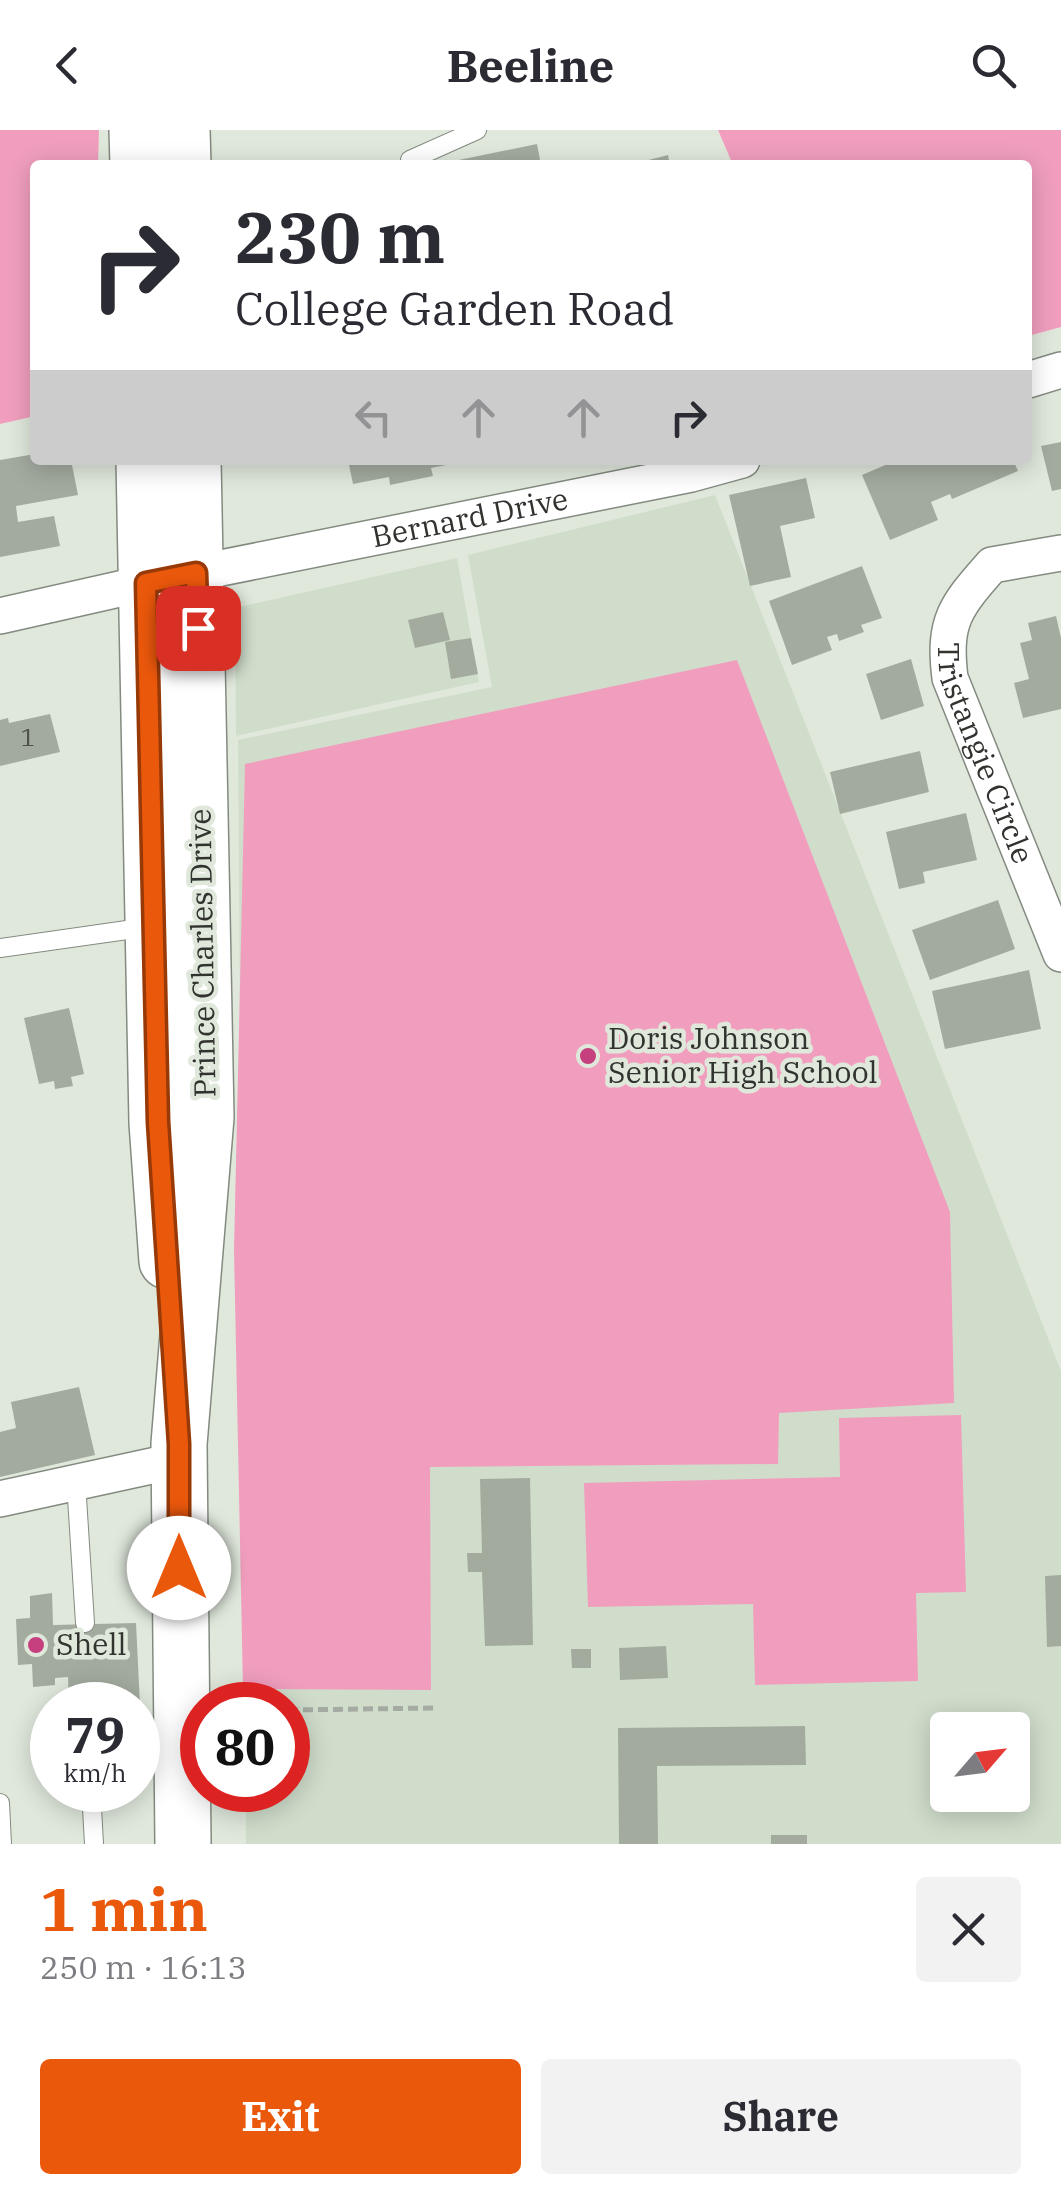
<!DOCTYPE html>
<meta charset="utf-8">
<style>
:root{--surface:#fff;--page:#f2f2f3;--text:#2b2b33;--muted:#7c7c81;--accent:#ea580c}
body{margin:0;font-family:"IBM Plex Serif",serif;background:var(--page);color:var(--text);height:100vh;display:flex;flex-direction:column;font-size:38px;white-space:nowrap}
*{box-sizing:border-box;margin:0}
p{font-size:32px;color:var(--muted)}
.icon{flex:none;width:55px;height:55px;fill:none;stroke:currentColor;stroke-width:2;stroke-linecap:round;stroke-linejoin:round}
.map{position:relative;height:1714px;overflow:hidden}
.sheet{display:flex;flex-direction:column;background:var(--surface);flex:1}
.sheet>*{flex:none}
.hud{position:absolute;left:30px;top:30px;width:1002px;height:305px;border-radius:10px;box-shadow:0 5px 25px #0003;background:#fff;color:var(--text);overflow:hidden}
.needle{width:65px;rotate:62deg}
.buttons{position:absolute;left:930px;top:1582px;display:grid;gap:20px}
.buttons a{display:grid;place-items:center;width:100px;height:100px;border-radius:10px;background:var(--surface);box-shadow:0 5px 25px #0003;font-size:50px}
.speed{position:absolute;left:30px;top:1552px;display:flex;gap:20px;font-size:50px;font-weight:700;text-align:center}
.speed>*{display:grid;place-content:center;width:130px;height:130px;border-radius:50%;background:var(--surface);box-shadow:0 5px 25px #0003;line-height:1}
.speed small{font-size:25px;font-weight:400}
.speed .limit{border:15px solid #d22;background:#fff;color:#111}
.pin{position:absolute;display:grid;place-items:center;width:85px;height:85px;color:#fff;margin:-42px;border-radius:20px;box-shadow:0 5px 15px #0006}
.me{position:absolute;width:110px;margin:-55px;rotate:0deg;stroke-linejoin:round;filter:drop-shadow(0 0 8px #0008)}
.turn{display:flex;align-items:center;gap:35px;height:210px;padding:0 40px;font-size:45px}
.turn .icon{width:130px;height:130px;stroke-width:2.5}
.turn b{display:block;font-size:70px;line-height:85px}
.lanes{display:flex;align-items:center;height:95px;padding:0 40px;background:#0003;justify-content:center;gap:50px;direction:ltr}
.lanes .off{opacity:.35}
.round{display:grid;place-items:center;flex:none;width:105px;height:105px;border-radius:10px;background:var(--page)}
.head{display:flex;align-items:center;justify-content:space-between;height:170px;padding:0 40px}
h1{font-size:60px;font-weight:800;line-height:75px;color:var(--accent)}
.action{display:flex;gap:20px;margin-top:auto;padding:20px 40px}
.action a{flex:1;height:115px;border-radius:10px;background:var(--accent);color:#fff;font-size:40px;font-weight:800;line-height:115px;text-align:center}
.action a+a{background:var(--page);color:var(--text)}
header{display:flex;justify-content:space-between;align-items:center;height:130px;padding:0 40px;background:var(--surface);font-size:45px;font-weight:800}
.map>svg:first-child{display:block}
</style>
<header><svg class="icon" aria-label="back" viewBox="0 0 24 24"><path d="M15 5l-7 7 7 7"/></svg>Beeline<svg class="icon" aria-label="search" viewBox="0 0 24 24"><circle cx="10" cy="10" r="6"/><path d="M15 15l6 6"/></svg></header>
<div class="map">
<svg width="1061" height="1714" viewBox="0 0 1061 1714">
<rect width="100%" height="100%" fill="#e0e8dc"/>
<!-- built -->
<path fill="#d0ddcb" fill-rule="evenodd" d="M715 365 1061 1241V1714H246V1660H288V1575H245L238 610 492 557 468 425ZM948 1600H1012V1665H948Z
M457 428 479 552 236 606 235 478Z"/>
<!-- green -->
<path fill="#f19ebe" d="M0 0H99L98 35H35V286L0 294Z
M718 0H1061V197L1028 206V35H733Z
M737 530 950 1082 954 1273 779 1283 778 1334 430 1337 431 1560 243 1559 234 1120 245 634Z
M961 1285 966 1462 916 1463 918 1551 755 1555 753 1474 588 1477 584 1353 840 1347 839 1288Z"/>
<!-- building -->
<path fill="#a3ab9f" d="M537 14 541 35H444V33Z
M668 25 670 35H633V34Z
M1061 312V359L1052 361 1041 316Z
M35 324V330H71L78 365 16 376 18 392 54 386 60 416 0 427V330Z
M348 330H461V332L431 338 433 346 390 355 389 347 353 354Z
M897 330H1013L1018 341 952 369 950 364 931 372 938 390 890 410 862 345Z
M806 348 815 388 780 396 791 447 750 456 729 365Z
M862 436 882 488 861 495 864 502 839 511 837 504 827 507 832 520 792 535 769 471Z
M443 482 450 510 415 518 408 490Z
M1056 486 1061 508V579L1023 588 1014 553 1029 549 1020 513 1032 510 1028 493Z
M471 508 478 544 451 549 445 512Z
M911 529 924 576 881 590 866 544Z
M50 584 60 622 0 636V590L8 588 9 593Z
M920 621 929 662 840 684 830 642Z
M966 683 977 730 923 742 925 753 899 759 886 702Z
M998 770 1015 819 930 850 912 800Z
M1029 840 1041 899 945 919 932 861Z
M69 878 84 944 71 947 73 956 55 959 54 951 39 954 24 888Z
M79 1257 95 1325 0 1347V1302L16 1298 11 1272Z
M530 1348 533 1515 485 1516 482 1442H468L467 1423H482L480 1349Z
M1061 1445V1516L1047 1517 1045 1446Z
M52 1463 53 1495 136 1493 140 1575H69L68 1547 55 1548V1555L33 1557 32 1534 18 1535 16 1489 30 1488V1466Z
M666 1516 668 1548 620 1550 619 1518Z
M571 1519H591V1538H572Z
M805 1596 806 1635 657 1636 658 1714H619L618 1598Z
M771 1705H807V1714H771Z"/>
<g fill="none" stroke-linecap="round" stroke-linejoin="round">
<!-- lane casing -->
<g stroke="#838b80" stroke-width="20">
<path id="lane" d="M410 30 477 0
M0 818 148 797
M76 1352 85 1493
M91 1660 94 1714
M0 1673 2 1714"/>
</g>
<!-- street casing -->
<g stroke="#838b80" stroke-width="38">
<g id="street">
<path d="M1028 250 1061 240"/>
<path id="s1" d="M1061 423 992 435C955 477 943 491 950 548L1061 824"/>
<path id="s2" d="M0 486 146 453 691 344 742 330"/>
<path d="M0 1369 179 1330"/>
</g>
</g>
<!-- highway casing -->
<g stroke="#838b80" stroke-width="58">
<path id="highway" d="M137 0 138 35
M182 0 183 35
M144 330 157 993 167 1131
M183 1714 179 1314 206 987 193 330"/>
</g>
<!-- path -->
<path stroke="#a5aba2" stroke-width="5" stroke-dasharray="10 5" stroke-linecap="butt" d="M288 1580 435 1578"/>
<!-- lane -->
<use href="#lane" stroke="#fff" stroke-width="18"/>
<!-- street -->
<use href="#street" stroke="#fff" stroke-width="35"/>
<!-- highway -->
<use href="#highway" stroke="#fff" stroke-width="55"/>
</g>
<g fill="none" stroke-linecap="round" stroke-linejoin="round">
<!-- route casing -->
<g stroke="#983908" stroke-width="25">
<path id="route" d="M179 1438V1314L158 992 146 453 196 443 198 498"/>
</g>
<!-- route -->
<use href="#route" stroke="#ea580c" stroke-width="18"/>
</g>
<!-- markers -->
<g fill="#c63f7f" stroke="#e0e8dc" stroke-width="4">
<circle cx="588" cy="926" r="10"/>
<circle cx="36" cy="1515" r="10"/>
</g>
<g text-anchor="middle" stroke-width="9" stroke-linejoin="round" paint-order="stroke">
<!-- number labels -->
<g font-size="25" fill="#4d514a">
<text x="28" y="616">1</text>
</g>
<!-- street labels -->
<g font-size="30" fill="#30332e" stroke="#e0e8dc">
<text dy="10" stroke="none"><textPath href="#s2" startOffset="480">Bernard Drive</textPath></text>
<text dy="10" stroke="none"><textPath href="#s1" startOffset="278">Tristangie Circle</textPath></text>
<text transform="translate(203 823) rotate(-91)" y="10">Prince Charles Drive</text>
</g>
<!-- poi labels -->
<g font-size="30" fill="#30332e" stroke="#e0e8dc" text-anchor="start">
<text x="608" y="919">Doris Johnson<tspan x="608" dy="34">Senior High School</tspan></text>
<text x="56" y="1525">Shell</text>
</g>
</g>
</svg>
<div class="buttons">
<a><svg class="needle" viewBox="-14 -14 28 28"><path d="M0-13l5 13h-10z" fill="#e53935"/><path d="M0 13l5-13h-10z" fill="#7c7c81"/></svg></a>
</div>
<div class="speed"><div>79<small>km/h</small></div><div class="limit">80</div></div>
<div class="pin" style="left:198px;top:498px;background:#d93025"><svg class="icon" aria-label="arrive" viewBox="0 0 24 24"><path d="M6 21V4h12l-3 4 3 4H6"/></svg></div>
<svg class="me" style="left:179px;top:1438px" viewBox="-20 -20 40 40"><circle r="19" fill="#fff"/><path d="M0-13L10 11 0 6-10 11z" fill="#ea580c"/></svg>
<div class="hud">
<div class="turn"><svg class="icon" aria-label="right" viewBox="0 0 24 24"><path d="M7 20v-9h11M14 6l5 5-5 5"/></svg><div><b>230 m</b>College Garden Road</div></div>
<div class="lanes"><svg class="icon off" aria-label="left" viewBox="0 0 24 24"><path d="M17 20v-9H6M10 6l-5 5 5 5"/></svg><svg class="icon off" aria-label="ahead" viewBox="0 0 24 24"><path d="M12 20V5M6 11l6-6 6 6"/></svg><svg class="icon off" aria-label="ahead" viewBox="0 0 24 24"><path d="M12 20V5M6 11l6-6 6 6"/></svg><svg class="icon" aria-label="right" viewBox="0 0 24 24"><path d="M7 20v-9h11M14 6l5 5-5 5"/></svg></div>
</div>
</div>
<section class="sheet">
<div class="head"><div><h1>1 min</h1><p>250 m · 16:13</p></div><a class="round"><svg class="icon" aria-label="close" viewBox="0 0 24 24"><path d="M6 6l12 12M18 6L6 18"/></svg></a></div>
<div class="action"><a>Exit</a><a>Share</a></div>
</section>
